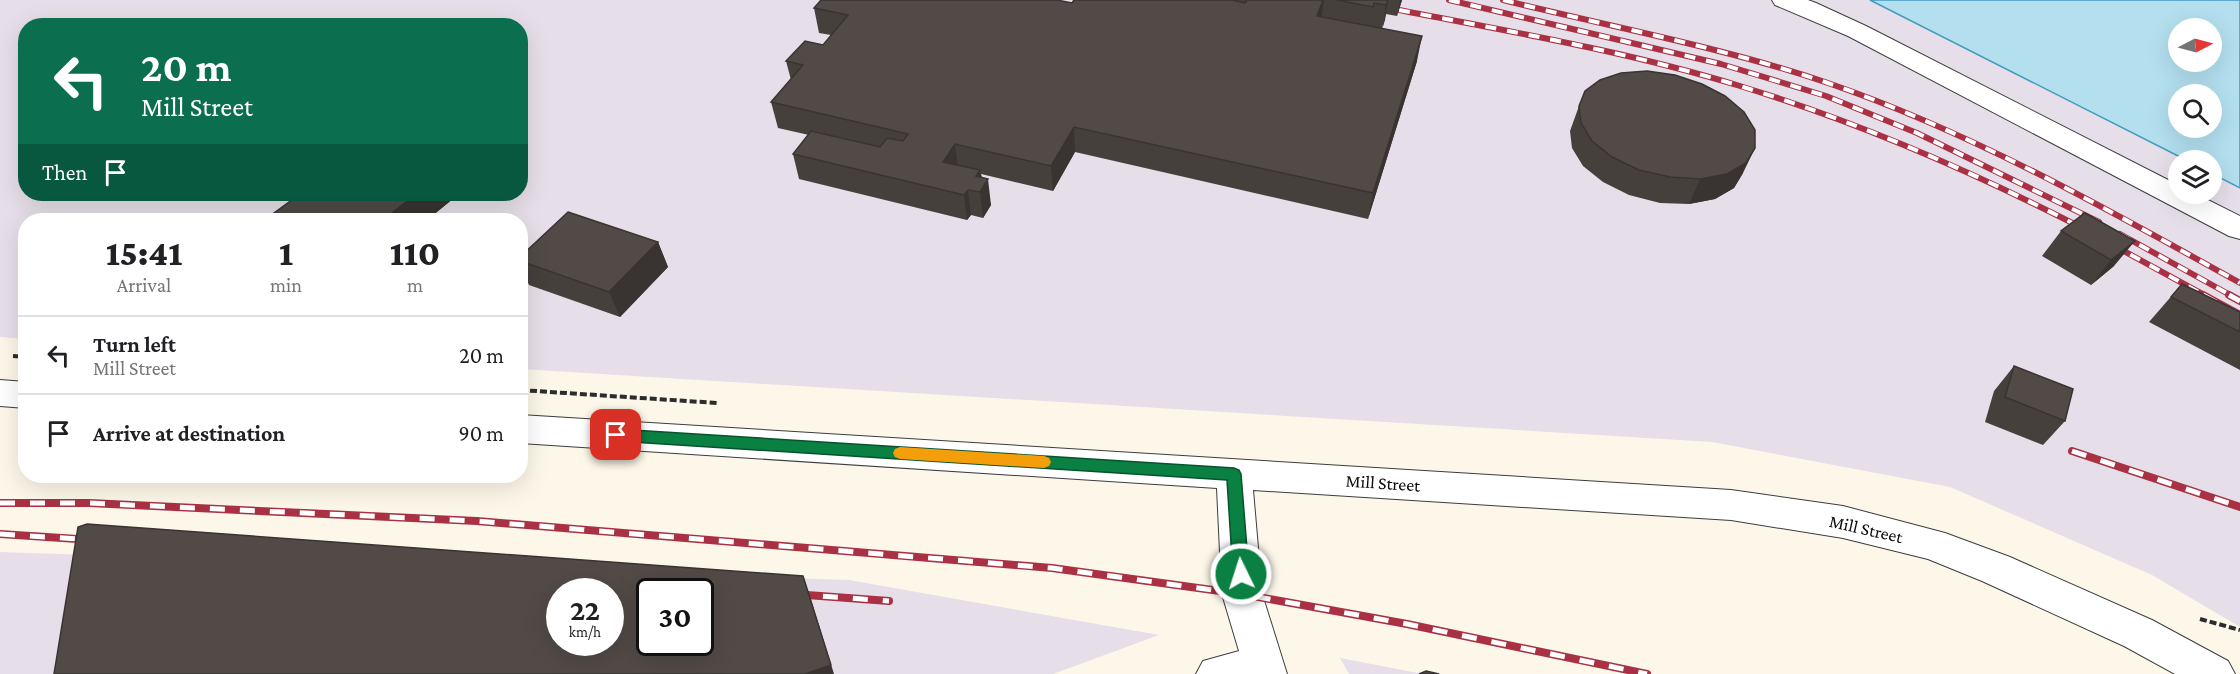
<!DOCTYPE html>
<style>
:root{--surface:#fff;--page:#f6f6f6;--text:#202124;--muted:#757577;--line:#e0e0e0}
body{margin:0;font-family:"Crimson Pro",serif;background:var(--page);color:var(--text);height:100vh;display:flex;flex-direction:column;font-size:22px;white-space:nowrap}
*{box-sizing:border-box;margin:0}
p{font-size:20px;color:var(--muted)}
.icon{flex:none;width:33px;height:33px;fill:none;stroke:currentColor;stroke-width:2;stroke-linecap:round;stroke-linejoin:round}
.map{position:relative;flex:1;overflow:hidden}
.sheet{position:absolute;left:18px;top:213px;width:510px;height:270px;display:flex;flex-direction:column;background:var(--surface);border-radius:24px;box-shadow:0 6px 24px #0002}
.sheet>*{flex:none}
.guide{position:absolute;left:18px;top:18px;width:510px;height:183px;border-radius:24px;box-shadow:0 6px 24px #0002;background:#0b6e4f;color:#fff;overflow:hidden}
.needle{width:39px;rotate:84deg}
.tools{position:absolute;left:2168px;top:18px;display:grid;gap:12px}
.tools a{display:grid;place-items:center;width:54px;height:54px;border-radius:50%;background:var(--surface);box-shadow:0 6px 24px #0002;font-size:30px}
.speed{position:absolute;left:546px;top:578px;display:flex;gap:12px;font-size:30px;font-weight:700;text-align:center}
.speed>*{display:grid;place-content:center;width:78px;height:78px;border-radius:50%;background:var(--surface);box-shadow:0 6px 24px #0002;line-height:1}
.speed small{font-size:15px;font-weight:400}
.speed .limit{border:3px solid #111;border-radius:9px;background:#fff;color:#111}
.pin{position:absolute;display:grid;place-items:center;width:51px;height:51px;color:#fff;margin:-26px;border-radius:12px;box-shadow:0 3px 9px #0006}
.me{position:absolute;width:66px;margin:-33px;rotate:356deg;stroke-linejoin:round;filter:drop-shadow(0 0 4px #0008)}
.turn{display:flex;align-items:center;gap:21px;height:126px;padding:0 24px;font-size:27px}
.turn .icon{width:78px;height:78px;stroke-width:2.5}
.turn b{display:block;font-size:42px;line-height:51px}
.then{display:flex;align-items:center;height:57px;padding:0 24px;background:#0003;gap:12px;font-size:22px}
.eta{display:flex;justify-content:space-evenly;align-items:center;height:102px;text-align:center}
.eta b{font-size:36px;font-weight:800;line-height:42px}
ul{padding:0;list-style:none}
li{display:flex;align-items:center;gap:18px;height:78px;padding:0 24px;border-top:2px solid var(--line)}
li div{flex:1}
li b{display:block;font-size:22px}
li em{font-style:normal}
.map>svg:first-child{display:block}
</style>
<div class="map">
<svg width="2240" height="674" viewBox="0 0 2240 674">
<rect width="100%" height="100%" fill="#fdf7e9"/>
<!-- industrial -->
<path fill="#e6dee8" fill-rule="evenodd" d="M0 0H1870L2186 160H2178V194H2211V173L2240 188V627L2152 575 1950 487 1712 442 521 369 520 220H26L25 339 0 337ZM26 26H520V194H26Z
M0 552 849 580 1159 635 1053 674H0ZM560 591H610V642H560ZM650 591H700V642H650Z
M1340 658 1423 674H1349Z"/>
<!-- water -->
<path fill="#b3dfef" stroke="#419abe" stroke-width="1.5" fill-rule="evenodd" d="M1870 0H2240V188L2211 173V160H2186ZM2178 28H2211V62H2178ZM2178 94H2211V128H2178Z"/>
<g fill="none" stroke-linecap="round" stroke-linejoin="round">
<!-- minor casing -->
<g stroke="#3d3d3d" stroke-width="2">
<path id="minor" d="M1772 0H1808L1816 3 1866 26 2178 185V194H2196L2240 216V239L2229 236 1848 36 1775 5Z
M0 380 26 382V408L0 406Z
M520 415 1731 490 1843 506 1945 533 2010 557 2152 620 2228 661 2235 674H2175L2124 646 1982 581 1928 559 1843 538 1731 520 1253 490 1262 594 1287 674H1196L1203 661 1239 651 1222 594 1217 488 520 443Z"/>
</g>
<!-- path -->
<path stroke="#2c2c2c" stroke-width="4" stroke-dasharray="7 3" stroke-linecap="butt" d="M13 356 26 357
M520 390 717 403
M2200 619 2240 630"/>
<!-- minor -->
<use href="#minor" fill="#fff" fill-rule="evenodd"/>
<!-- rail-far1 casing -->
<g stroke="#aa3144" stroke-width="6">
<path id="rail-far1" d="M1449 0 1721 64 1826 96 1917 133 2099 222
M1503 0C1611 27 1722 47 1828 83 1973 133 2107 209 2240 283
M1399 10C1513 32 1629 52 1740 86 1861 123 1976 173 2088 231
M2120 234 2232 296
M2111 244 2206 296"/>
</g>
<!-- rail casing -->
<g stroke="#aa3144" stroke-width="8">
<path id="rail" d="M2203 295 2240 315
M2229 295 2240 301
M2072 451 2240 507
M0 503H89L477 521 1052 568 1242 594 1407 624 1647 674
M0 534 93 540
M793 594 889 601"/>
</g>
<!-- rail-far1 -->
<use href="#rail-far1" stroke="#fff" stroke-width="4" stroke-dasharray="11" stroke-linecap="butt"/>
<!-- rail -->
<use href="#rail" stroke="#fff" stroke-width="5" stroke-dasharray="15" stroke-linecap="butt"/>
</g>
<!-- wall -->
<path fill="#46403d" d="M1074 0H1402L1397 16 1386 14 1382 28 1417 61 1368 219 1075 152 1053 191 981 174 991 205 983 218 971 215 967 220 799 179 793 154 809 135 778 128 771 102 791 80 786 61 823 45 831 35 819 33 814 8 1072 3Z
M1579 106 1743 173 1734 188 1715 199 1689 204 1660 203 1629 195 1603 182 1583 166 1572 148 1570 131Z
M300 194H459L427 220H280L274 213Z
M2085 213 2114 266 2091 285 2042 256 2061 231Z
M658 242 668 267 620 317 529 285 520 267V257Z
M2182 284 2240 312V370L2149 322Z
M2014 366 2065 421 2043 445 1985 422 1994 391Z"/>
<!-- shaded-wall -->
<path fill="#393432" d="M1323 0H1324L1321 22 1317 16Z
M1388 0 1385 20 1382 30 1386 5Z
M1400 0H1402L1397 16Z
M1422 36 1417 61 1368 219 1373 193Z
M1074 127 1075 152 1053 191 1051 166Z
M955 144 958 169 943 162Z
M1755 148 1743 173 1734 188 1715 199 1689 204 1700 179Z
M980 170 982 189 988 179 991 205 983 218 980 192 976 176Z
M968 190 971 215 967 220 964 195Z
M416 194H459L427 220H383Z
M2135 241 2114 266 2091 285 2111 260Z
M658 242 668 267 620 317 609 292Z
M803 576 812 603 834 674H805Z"/>
<!-- building -->
<path fill="#514a47" stroke="#393432" stroke-width="1.5" fill-rule="evenodd" d="M821 0H1057L1072 3 1074 0H1232L1245 3 1247 0H1323L1317 16 1422 36 1373 193 1074 127 1051 166 955 144 943 162 980 170 976 176 988 179 980 192 968 190 964 195 793 154 811 131 880 147 887 138 903 141 908 134 771 102 803 65 786 61 805 41 823 45 848 15 814 8Z
M1337 0H1388L1386 5 1374 3 1373 7Z
M1647 71 1675 75 1702 84 1725 96 1744 112 1755 130V148L1746 163 1727 174 1700 179 1670 177 1639 170 1612 157 1592 141 1581 123 1579 106 1585 91 1600 80 1621 73Z
M300 194H416L383 220H295L274 213Z
M568 212 658 242 609 292 520 261V257Z
M2085 213 2135 241 2111 260 2061 231Z
M2182 284 2240 312V332L2171 297Z
M2014 366 2073 389 2065 421 2005 397Z
M87 524 803 576 831 665 805 674H54L78 527ZM560 591H610V642H560ZM650 591H700V642H650Z
M1426 671 1439 674H1419Z"/>
<!-- route -->
<path fill="#0b8043" stroke="#07532c" stroke-width="1.5" d="M616 429 1234 468 1239 470 1241 474 1249 574 1246 579 1241 581 1235 579 1233 574 1227 480 616 441 610 439 608 435 610 431Z"/>
<!-- slow -->
<path fill="#f59e0b" d="M900 447 1044 456 1049 458 1051 462 1049 466 1044 468 900 459 895 457 893 453 895 449Z"/>
<g text-anchor="middle" stroke-width="6" stroke-linejoin="round" paint-order="stroke">
<!-- street labels -->
<g font-size="18" fill="#0a0a0a" stroke="#fff">
<text transform="translate(1383 483) rotate(4)" y="6">Mill Street</text>
<text transform="translate(1866 529) rotate(13)" y="6">Mill Street</text>
</g>
</g>
</svg>
<div class="tools">
<a><svg class="needle" viewBox="-14 -14 28 28"><path d="M0-13l5 13h-10z" fill="#e53935"/><path d="M0 13l5-13h-10z" fill="#757577"/></svg></a>
<a><svg class="icon" aria-label="search" viewBox="0 0 24 24"><circle cx="10" cy="10" r="6"/><path d="M15 15l6 6"/></svg></a>
<a><svg class="icon" aria-label="layers" viewBox="0 0 24 24"><path d="M12 4l9 5-9 5-9-5zM3 14l9 5 9-5"/></svg></a>
</div>
<div class="speed"><div>22<small>km/h</small></div><div class="limit">30</div></div>
<div class="pin" style="left:616px;top:435px;background:#d93025"><svg class="icon" aria-label="arrive" viewBox="0 0 24 24"><path d="M6 21V4h12l-3 4 3 4H6"/></svg></div>
<svg class="me" style="left:1241px;top:574px" viewBox="-20 -20 40 40"><circle r="17" fill="#0b8043" stroke="#fff" stroke-width="3"/><path d="M0-11L8 9 0 5-8 9z" fill="#fff"/></svg>
<div class="guide">
<div class="turn"><svg class="icon" aria-label="left" viewBox="0 0 24 24"><path d="M17 20v-9H6M10 6l-5 5 5 5"/></svg><div><b>20 m</b>Mill Street</div></div>
<div class="then">Then<svg class="icon" aria-label="arrive" viewBox="0 0 24 24"><path d="M6 21V4h12l-3 4 3 4H6"/></svg></div>
</div>
<section class="sheet">
<div class="eta">
<div><b>15:41</b><p>Arrival</p></div>
<div><b>1</b><p>min</p></div>
<div><b>110</b><p>m</p></div>
</div>
<ul>
<li><svg class="icon" aria-label="left" viewBox="0 0 24 24"><path d="M17 20v-9H6M10 6l-5 5 5 5"/></svg><div><b>Turn left</b><p>Mill Street</p></div><em>20 m</em></li>
<li><svg class="icon" aria-label="arrive" viewBox="0 0 24 24"><path d="M6 21V4h12l-3 4 3 4H6"/></svg><div><b>Arrive at destination</b></div><em>90 m</em></li>
</ul>
</section>
</div>
